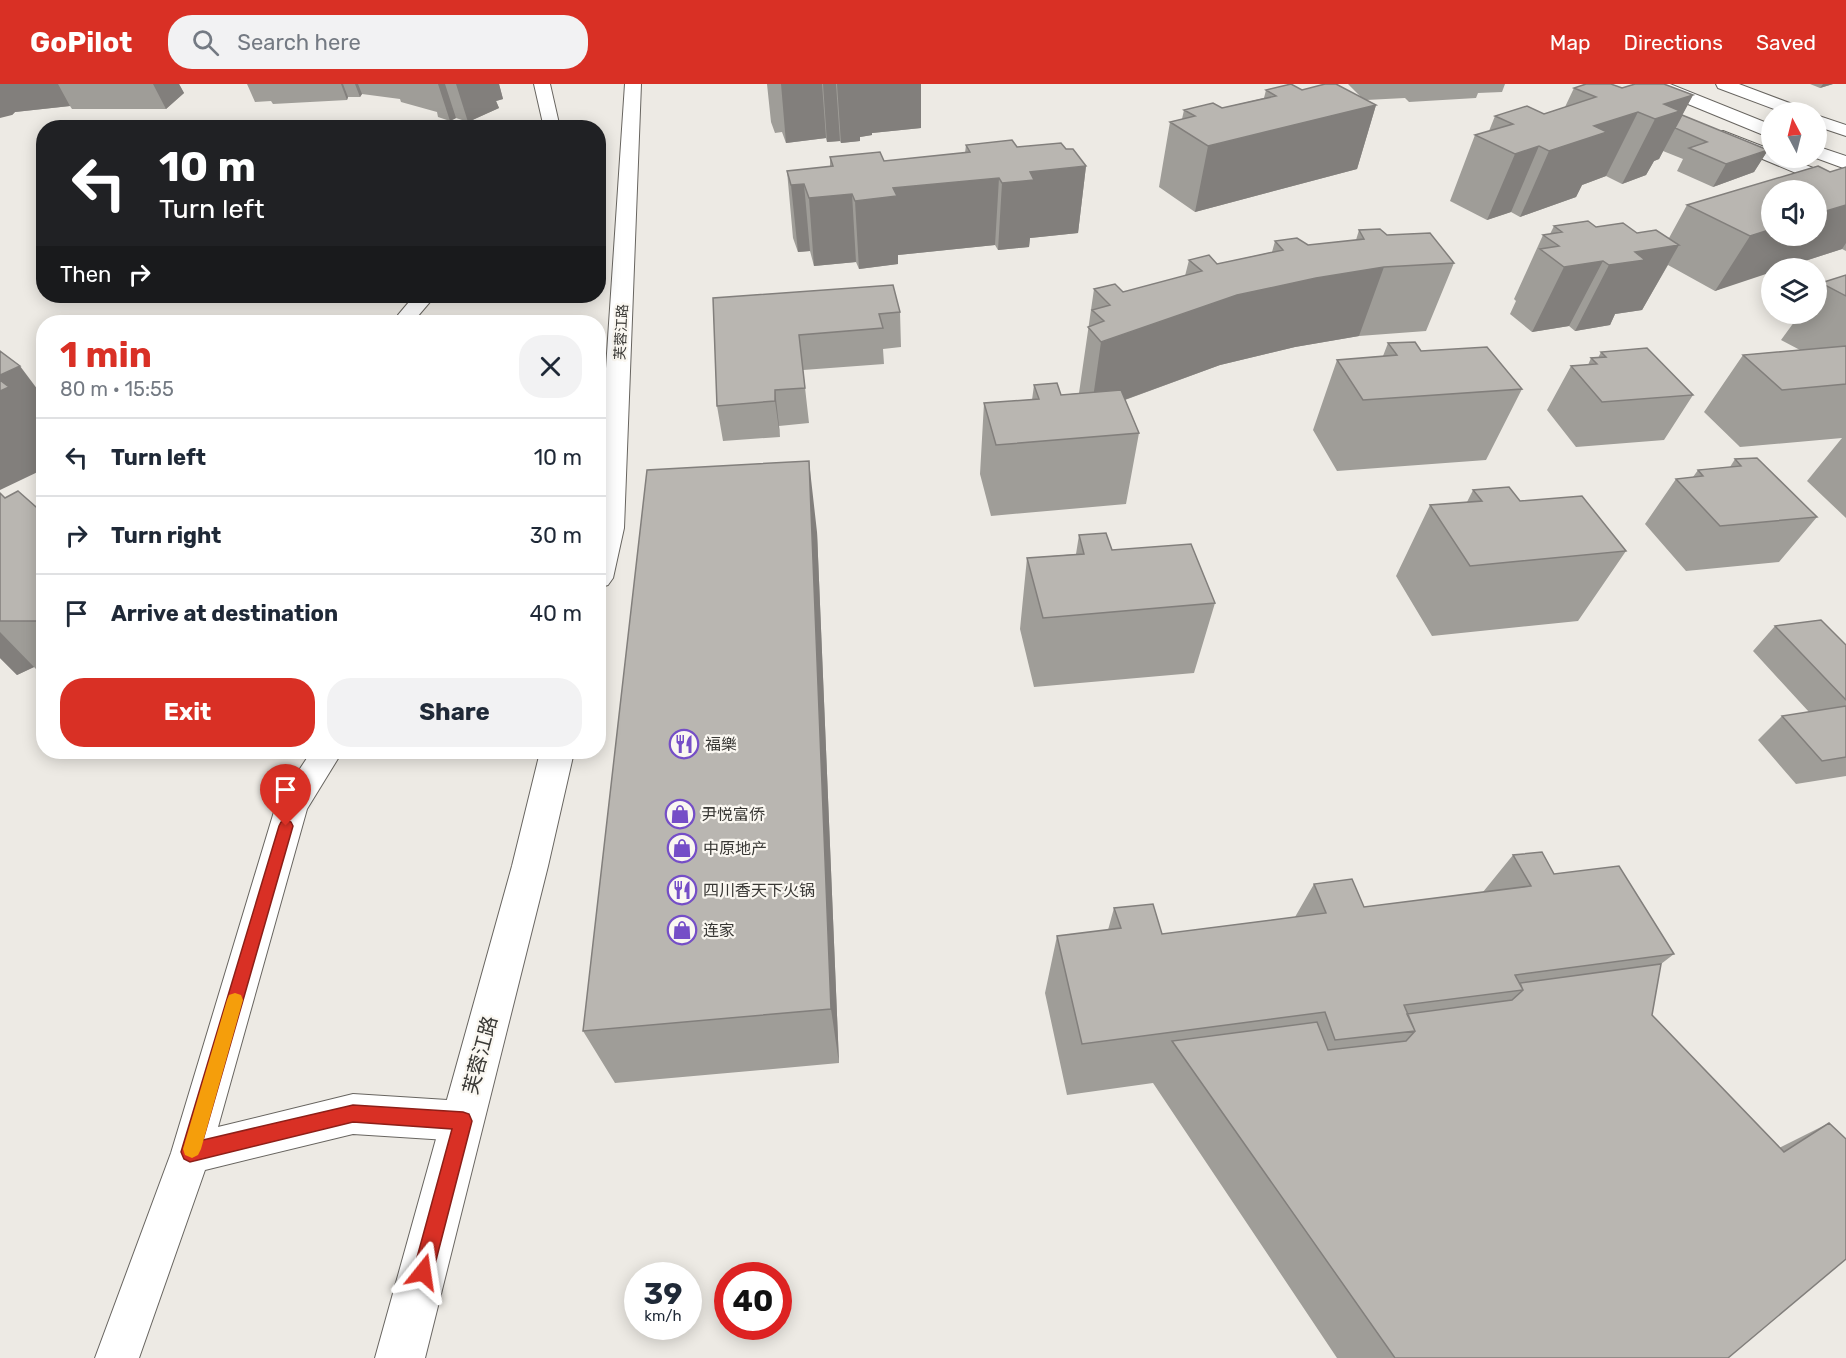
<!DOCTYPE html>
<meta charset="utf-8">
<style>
:root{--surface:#fff;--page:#f2f2f3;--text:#1f2937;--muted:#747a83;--line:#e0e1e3;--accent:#d93025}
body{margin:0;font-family:Rubik,"Noto Sans SC",sans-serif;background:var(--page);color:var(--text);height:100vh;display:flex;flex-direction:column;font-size:22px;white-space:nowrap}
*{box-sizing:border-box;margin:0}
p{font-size:20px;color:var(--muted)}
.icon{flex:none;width:33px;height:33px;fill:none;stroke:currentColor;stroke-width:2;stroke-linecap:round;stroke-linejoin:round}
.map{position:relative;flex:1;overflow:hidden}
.panel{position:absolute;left:36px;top:231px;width:570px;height:444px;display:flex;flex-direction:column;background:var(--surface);border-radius:24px;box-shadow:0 3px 15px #0003}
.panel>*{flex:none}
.top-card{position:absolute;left:36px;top:36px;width:570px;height:183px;border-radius:24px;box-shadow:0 3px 15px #0003;background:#202124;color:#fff;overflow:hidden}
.needle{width:39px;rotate:353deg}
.tools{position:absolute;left:1761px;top:18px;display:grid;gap:12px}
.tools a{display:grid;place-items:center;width:66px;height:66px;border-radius:50%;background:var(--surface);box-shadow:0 3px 15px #0003;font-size:30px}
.speed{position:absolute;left:624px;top:1178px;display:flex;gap:12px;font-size:30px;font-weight:700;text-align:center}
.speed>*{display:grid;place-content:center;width:78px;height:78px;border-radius:50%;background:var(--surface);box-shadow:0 3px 15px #0003;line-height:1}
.speed small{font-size:15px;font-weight:400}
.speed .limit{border:9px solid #d22;background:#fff;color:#111}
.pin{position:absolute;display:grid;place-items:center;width:51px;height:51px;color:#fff;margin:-62px -26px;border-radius:50% 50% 50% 0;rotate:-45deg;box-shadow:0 0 6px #0007}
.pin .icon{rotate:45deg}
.me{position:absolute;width:66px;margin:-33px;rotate:15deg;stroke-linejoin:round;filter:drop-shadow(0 0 4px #0008)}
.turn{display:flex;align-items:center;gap:21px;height:126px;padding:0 24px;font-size:27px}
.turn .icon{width:78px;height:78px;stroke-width:2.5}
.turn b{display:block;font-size:42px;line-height:51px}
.then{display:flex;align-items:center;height:57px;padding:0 24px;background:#0003;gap:12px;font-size:22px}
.round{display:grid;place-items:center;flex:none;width:63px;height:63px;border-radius:24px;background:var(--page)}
.head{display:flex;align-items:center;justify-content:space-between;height:102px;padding:0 24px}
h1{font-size:36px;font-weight:700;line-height:45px;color:var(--accent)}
.primary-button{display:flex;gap:12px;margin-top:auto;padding:12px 24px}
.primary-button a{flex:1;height:69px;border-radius:24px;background:var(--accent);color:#fff;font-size:24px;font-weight:700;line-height:69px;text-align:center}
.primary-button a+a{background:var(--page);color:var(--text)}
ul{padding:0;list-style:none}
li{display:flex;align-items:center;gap:18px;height:78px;padding:0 24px;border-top:2px solid var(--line)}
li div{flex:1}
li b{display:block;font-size:22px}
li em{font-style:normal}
header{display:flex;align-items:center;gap:36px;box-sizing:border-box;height:84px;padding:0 30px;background:var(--accent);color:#fff}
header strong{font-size:28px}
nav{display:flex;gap:33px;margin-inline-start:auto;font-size:21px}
.search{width:420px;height:54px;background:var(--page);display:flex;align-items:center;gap:15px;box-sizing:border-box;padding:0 21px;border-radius:24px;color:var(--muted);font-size:22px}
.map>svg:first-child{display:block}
</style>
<header>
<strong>GoPilot</strong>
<div class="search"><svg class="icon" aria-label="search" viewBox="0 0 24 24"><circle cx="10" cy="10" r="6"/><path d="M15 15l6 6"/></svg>Search here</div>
<nav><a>Map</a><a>Directions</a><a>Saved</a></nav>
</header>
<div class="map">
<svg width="1846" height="1274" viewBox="0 0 1846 1274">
<rect width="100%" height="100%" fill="#edeae4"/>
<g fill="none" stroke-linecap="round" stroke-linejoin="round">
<!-- service casing -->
<g stroke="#686560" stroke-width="2">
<path id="service" d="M534 0H550L560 44H544Z
M414 212H435L418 232 419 238H399L398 231Z
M311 668H342L307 725 218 1043 353 1010 463 1017 477 1023 483 1037 477 1051 463 1057 353 1050 205 1086 139 1274H95L171 1069 276 721Z"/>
</g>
<!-- tertiary casing -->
<g stroke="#686560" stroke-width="2">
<path id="tertiary" d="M625 0H641L624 444 613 494 608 501 598 504V404Z
M540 668H574L548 782 425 1274H375L512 782Z"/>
</g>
<!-- secondary casing -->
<g stroke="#686560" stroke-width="2">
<path id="secondary" d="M1647 0H1670L1772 41V50H1761L1649 4Z
M1716 0H1739L1803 24 1806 28H1782L1718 4Z
M1816 31 1846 41V52L1816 42Z
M1723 47 1772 66V74H1788L1846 97V110L1717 56 1714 52 1717 48Z
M1816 62 1846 72V85L1816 74Z"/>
</g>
<!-- service -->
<use href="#service" fill="#fff" fill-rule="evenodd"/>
<!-- tertiary -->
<use href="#tertiary" fill="#fff" fill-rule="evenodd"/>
<!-- secondary -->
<use href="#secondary" fill="#fff" fill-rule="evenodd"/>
</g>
<!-- wall -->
<path fill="#9f9d98" d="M0 0H179L184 9 166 25H72L70 22 15 28 12 31Z
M247 0H499L503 15 496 17 499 24 468 38 456 34 450 37 438 33 437 28 401 18 400 15 362 10 360 13H348L347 16 273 20 271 17 255 18Z
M767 0H921V44L872 49V51L860 53V57L841 59 840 57 827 58 826 54 786 59 782 48 775 49 771 38Z
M1348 0H1505L1502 8 1478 9 1476 14 1409 18 1405 14 1366 16 1376 21 1357 85 1195 128 1159 103 1170 38 1182 35 1184 26 1222 24 1264 14 1266 6H1302L1360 12Z
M1810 0H1833L1820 4Z
M1574 4H1622L1693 11 1682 31 1768 66 1754 88 1713 103 1677 87 1683 75 1663 67 1659 75 1654 77 1646 91 1622 100 1606 92 1582 101 1576 113 1520 133 1511 128 1487 136 1450 117 1475 51 1489 47 1495 32 1544 30 1565 23Z
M966 61 1066 65 1086 82 1078 149 1030 154 1029 163 998 166 995 161 898 171V180L859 185 856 178 814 182 810 167 798 168 793 154 787 87 830 83V73L884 77 965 69Z
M1846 83V167L1842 165 1783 184H1772L1715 207 1668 181 1642 226 1615 230 1610 241 1575 247 1569 242 1532 248 1510 230 1516 217 1514 215 1543 151 1550 150 1554 142 1596 143 1669 154 1687 121 1830 88Z
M1359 146 1387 151 1454 179 1426 247 1359 252 1295 263 1220 281 1125 316 1139 349 1126 420 991 432 980 390 984 319 1032 316 1034 301 1061 311 1079 309 1094 205 1123 208 1185 192 1189 176 1217 180 1272 168 1275 157 1308 161 1356 156Z
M1846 191V434L1807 397 1842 354 1740 363 1704 328 1743 271 1800 266 1781 256 1800 230H1816V205L1821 199Z
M150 212H169L151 213Z
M713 214 900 228 901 263 883 265 884 280 803 286 809 339 779 342 780 353 723 357 717 322Z
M1388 259 1421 267 1522 305 1486 376 1337 387 1313 346 1337 276 1383 272Z
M1601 268 1693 311 1664 356 1576 363 1547 326 1571 282 1588 281 1591 274H1598Z
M1735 375 1817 433 1779 478 1686 487 1645 440 1676 395 1693 393 1698 386 1730 383Z
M1473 406 1520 417 1626 467 1578 537 1432 552 1396 492 1430 421 1467 418Z
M0 409 5 414 44 430V593L34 583 17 591 0 574Z
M817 448 839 979 615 999 583 947Z
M1079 451 1112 466 1215 519 1194 589 1034 603 1020 545 1027 474 1076 470Z
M1775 542 1846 561V692L1796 700 1758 656 1782 632 1809 628 1753 567Z
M1513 771 1554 790 1674 870 1661 880 1652 931 1779 1064 1829 1039 1728 1274H1337L1153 999 1067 1011 1045 909 1057 852 1108 846 1114 824 1162 850 1295 833 1314 800 1364 823 1483 808Z"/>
<!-- shaded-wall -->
<path fill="#827f7c" d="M0 0H58L70 22 15 28 12 31 0 34Z
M153 0H179L184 9 166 25Z
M341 0H343L348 13 347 16Z
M355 0H358L362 10 360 13Z
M438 0H445L456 34 450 37Z
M456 0H499L503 15 496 17 499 24 468 38Z
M781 0H822L826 54 786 59Z
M823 0H836L840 57 827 58Z
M837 0H921V44L872 49V51L860 53V57L841 59Z
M1823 0H1833L1820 4Z
M1693 11 1659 75 1654 77 1646 91 1622 100 1655 35 1664 20Z
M1376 21 1357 85 1195 128 1208 62Z
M1638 28 1606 92 1582 101 1576 113 1520 133 1549 67 1594 42Z
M1539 62 1511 128 1487 136 1515 70Z
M1768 66 1754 88 1713 103 1726 80Z
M1086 82 1078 149 1030 154 1029 163 998 166 1002 99 1030 88Z
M999 94 995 161 898 171V180L859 185 855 117 893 104Z
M804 100 810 167 798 168 791 101Z
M852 110 856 178 814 182 809 114Z
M1846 121V159L1842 165 1783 184H1772V188L1715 207 1750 152 1772 145V152H1816V130Z
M1679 161 1642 226 1615 230 1610 241 1575 247 1609 181 1635 168Z
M1603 177 1569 242 1532 248 1564 183Z
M1384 183 1359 252 1295 263 1220 281 1091 328 1101 258 1237 211 1316 194Z
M20 282 44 314V385L0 406V291Z
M775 306 779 342 780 353 775 317Z
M809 377 817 448 839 979 831 925Z
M0 548 34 583 17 591 0 574Z"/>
<!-- building -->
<path fill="#b9b6b1" stroke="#827f7c" stroke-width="1.5" d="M1291 0 1302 6 1325 0H1336L1376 21 1208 62 1170 38 1195 32 1184 26 1213 19 1222 24 1276 12 1266 6Z
M1586 0H1611L1622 4 1635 0H1664L1693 11 1664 20 1680 27 1655 35 1638 28 1594 42 1607 48 1549 67 1539 62 1515 70 1475 51 1513 40 1495 32 1527 22 1544 30 1596 13 1574 4Z
M1682 31 1768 66 1726 80 1689 64 1707 58 1675 44Z
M1012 56 1017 63 1061 59 1066 65H1073L1086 82 1030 88 1034 96 1002 99 999 94 893 104 897 112 855 117 852 110 809 114 804 100 791 101 787 87 833 82 830 73 880 68 884 77 970 68 966 61Z
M1818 82 1830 88 1846 83V121L1816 130V106H1772V145L1750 152 1687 121Z
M1588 137 1596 143 1623 139 1637 149 1656 146 1679 161 1635 168 1645 176 1609 181 1603 177 1564 183 1540 165 1559 162 1543 151 1562 148 1554 142Z
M1380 145 1387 151 1430 149 1454 179 1384 183 1316 194 1237 211 1101 258 1088 243 1104 237 1092 226 1110 221 1094 205 1115 200 1123 208 1202 187 1189 176 1209 171 1217 180 1283 166 1275 157 1297 154 1308 161 1364 155 1359 146Z
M1846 191V212L1821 199Z
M893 201 900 228 879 230 883 244 799 251 805 304 775 306V317L717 322 713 214Z
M1415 258 1421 267 1487 263 1522 305 1363 316 1337 276 1397 271 1388 259Z
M1846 262V300L1782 306 1743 271Z
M1647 264 1693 311 1602 318 1571 282 1597 280 1591 274 1606 273 1601 268Z
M0 267 20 282 0 291Z
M0 296 9 303 0 307Z
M1057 299 1061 311 1121 306 1139 349 996 361 984 319 1039 315 1034 301Z
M1757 374 1817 433 1720 442 1676 395 1703 392 1698 386 1741 382 1735 375Z
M809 377 831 925 583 947 647 386Z
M1509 403 1520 417 1582 412 1626 467 1470 482 1430 421 1482 417 1473 406Z
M18 407 44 430V477L39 479 44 482 43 537H0V409L5 414Z
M1106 449 1112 466 1191 460 1215 519 1043 534 1027 474 1084 470 1079 451Z
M1821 536 1846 561V616L1775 542Z
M1846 622V673L1822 677 1782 632Z
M1542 768 1554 790 1619 782 1674 870 1515 891 1523 906 1404 921 1415 947 1335 956 1325 928 1082 960 1057 852 1121 844 1114 824 1153 820 1162 850 1326 829 1314 800 1352 795 1364 823 1531 802 1513 771Z
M1661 880 1652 931 1784 1068 1829 1039 1846 1055V1175L1728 1274H1395L1172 957 1317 938 1328 966 1406 957 1415 947 1407 930 1512 916 1523 906 1520 899Z"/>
<!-- route -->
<path fill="#d93025" stroke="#8d1f18" stroke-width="1.5" d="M286 736 291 738 293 742 203 1056 353 1021 463 1028 469 1030 472 1037 433 1188 430 1195 423 1197 416 1195 413 1188 452 1045 353 1038 190 1078 184 1075 181 1068 279 742 281 738Z"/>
<!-- slow -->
<path fill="#f59e0b" d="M235 909 241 911 243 916 201 1065 198 1071 192 1074 185 1071 183 1065 227 916 229 911Z"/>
<!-- icons -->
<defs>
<g id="restaurant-ring" transform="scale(1.5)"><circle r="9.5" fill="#faf7f1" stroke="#754ec7" stroke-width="1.5"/><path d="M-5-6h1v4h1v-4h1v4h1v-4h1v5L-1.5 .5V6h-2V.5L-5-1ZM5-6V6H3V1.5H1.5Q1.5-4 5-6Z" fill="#754ec7"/></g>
<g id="shop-ring" transform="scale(1.5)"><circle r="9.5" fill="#faf7f1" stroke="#754ec7" stroke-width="1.5"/><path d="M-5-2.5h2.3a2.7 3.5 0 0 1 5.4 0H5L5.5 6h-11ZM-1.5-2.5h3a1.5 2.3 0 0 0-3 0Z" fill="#754ec7"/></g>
</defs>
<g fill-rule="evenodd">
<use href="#restaurant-ring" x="684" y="660"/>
<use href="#shop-ring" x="680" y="730"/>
<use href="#shop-ring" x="682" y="764"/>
<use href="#restaurant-ring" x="682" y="806"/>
<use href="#shop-ring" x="682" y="846"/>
</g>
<g text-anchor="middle" stroke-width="4.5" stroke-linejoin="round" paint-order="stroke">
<!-- far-street labels -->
<g font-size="14" fill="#393835" stroke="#faf7f1">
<text transform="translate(621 248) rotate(-87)" y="5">芙蓉江路</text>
</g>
<!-- poi labels -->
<g font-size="16" fill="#393835" stroke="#faf7f1" text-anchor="start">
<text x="705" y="666">福樂</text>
<text x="701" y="736">尹悦富侨</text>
<text x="703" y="770">中原地产</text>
<text x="703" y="812">四川香天下火锅</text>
<text x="703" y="852">连家</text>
</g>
<!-- near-street labels -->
<g font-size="20" fill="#393835" stroke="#faf7f1">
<text transform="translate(480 971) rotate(-75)" y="7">芙蓉江路</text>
</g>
</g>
</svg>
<div class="tools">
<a><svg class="needle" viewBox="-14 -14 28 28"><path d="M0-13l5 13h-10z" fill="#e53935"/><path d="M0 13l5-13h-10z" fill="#747a83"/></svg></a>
<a><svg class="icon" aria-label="sound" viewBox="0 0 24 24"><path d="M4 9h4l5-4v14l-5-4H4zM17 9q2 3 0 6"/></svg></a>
<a><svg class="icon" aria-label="layers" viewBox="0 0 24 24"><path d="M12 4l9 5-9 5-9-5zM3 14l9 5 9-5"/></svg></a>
</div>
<div class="speed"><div>39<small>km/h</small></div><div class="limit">40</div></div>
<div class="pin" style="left:286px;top:742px;background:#d93025"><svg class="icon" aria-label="arrive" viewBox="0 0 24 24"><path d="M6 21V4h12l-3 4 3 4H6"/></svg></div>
<svg class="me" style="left:423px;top:1188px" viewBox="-20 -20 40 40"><path d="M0-17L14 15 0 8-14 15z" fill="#d93025" stroke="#fff" stroke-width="4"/></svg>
<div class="top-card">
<div class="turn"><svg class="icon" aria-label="left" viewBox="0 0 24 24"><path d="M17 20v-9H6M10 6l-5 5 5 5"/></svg><div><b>10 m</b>Turn left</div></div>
<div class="then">Then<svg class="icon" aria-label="right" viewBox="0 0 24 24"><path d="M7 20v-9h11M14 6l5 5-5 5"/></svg></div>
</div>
<section class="panel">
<div class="head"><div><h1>1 min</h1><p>80 m · 15:55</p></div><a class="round"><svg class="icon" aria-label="close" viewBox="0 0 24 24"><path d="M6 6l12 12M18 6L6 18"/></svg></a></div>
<ul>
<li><svg class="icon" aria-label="left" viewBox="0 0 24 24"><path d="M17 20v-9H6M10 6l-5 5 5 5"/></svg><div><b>Turn left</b></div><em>10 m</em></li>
<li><svg class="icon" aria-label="right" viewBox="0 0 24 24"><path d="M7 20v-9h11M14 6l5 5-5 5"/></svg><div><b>Turn right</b></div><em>30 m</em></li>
<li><svg class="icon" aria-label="arrive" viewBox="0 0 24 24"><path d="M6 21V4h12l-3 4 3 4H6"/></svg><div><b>Arrive at destination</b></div><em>40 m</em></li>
</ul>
<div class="primary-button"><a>Exit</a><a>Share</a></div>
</section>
</div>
